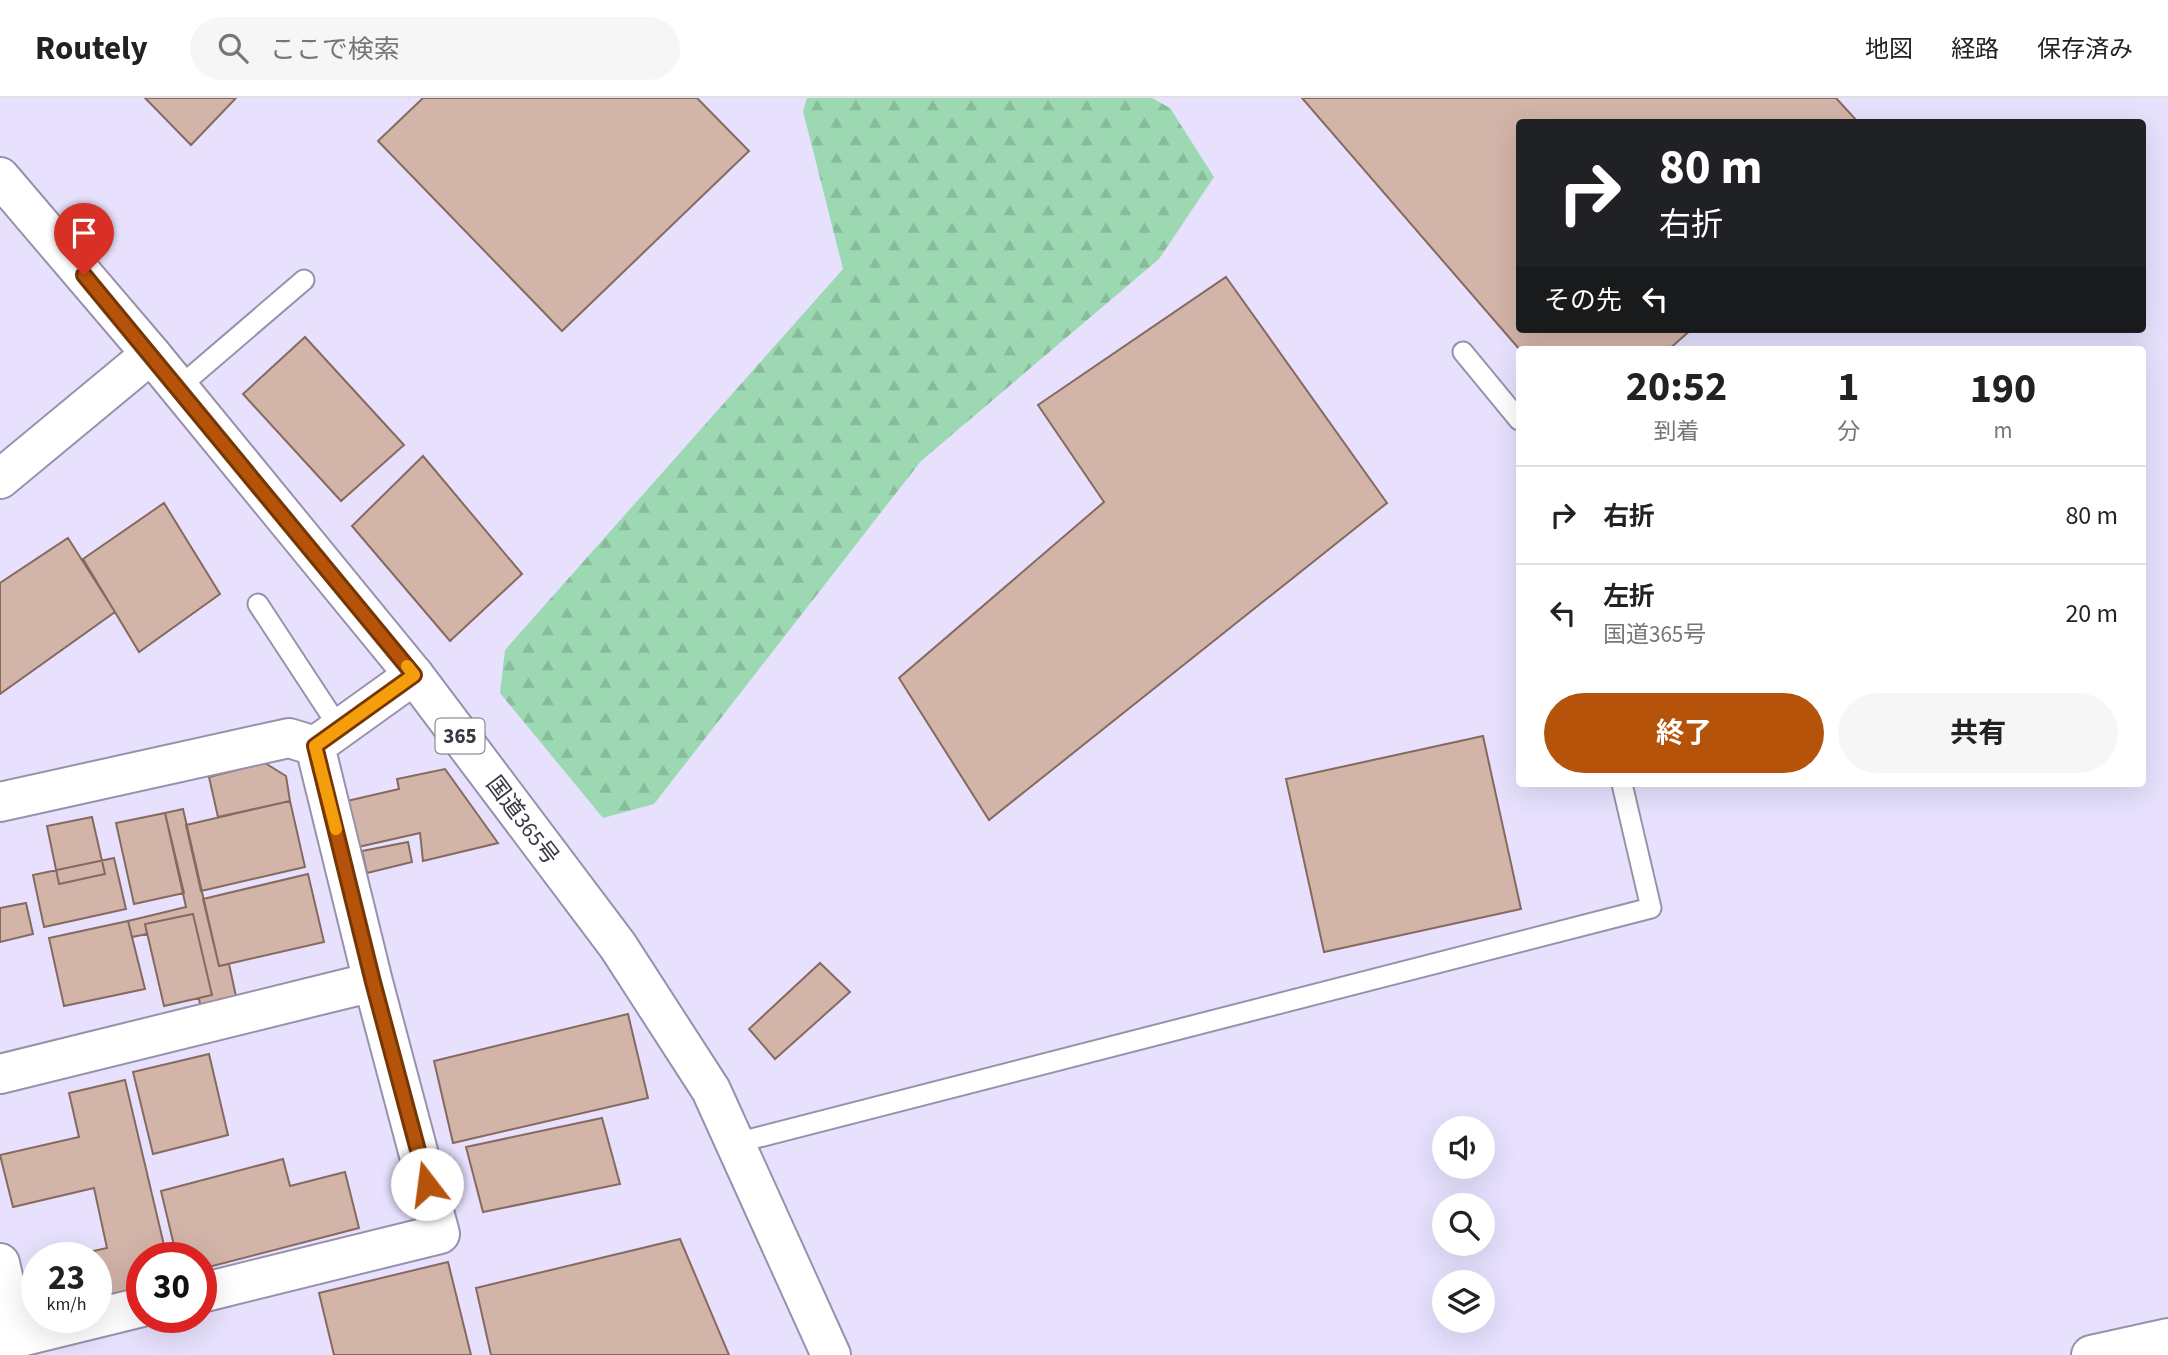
<!DOCTYPE html>
<html lang="ja">
<meta charset="utf-8">
<style>
:root{--surface:#fff;--page:#f6f6f6;--text:#222;--muted:#767676;--line:#e0e0e0;--accent:#b45309}
body{margin:0;font-family:"Source Sans 3","Noto Sans JP",sans-serif;background:var(--page);color:var(--text);height:100vh;display:flex;flex-direction:column;font-size:26px;white-space:nowrap}
*{box-sizing:border-box;margin:0}
p{font-size:23px;color:var(--muted)}
.icon{flex:none;width:38px;height:38px;fill:none;stroke:currentColor;stroke-width:2;stroke-linecap:round;stroke-linejoin:round}
.map{position:relative;flex:1;overflow:hidden}
.drawer{position:absolute;left:1516px;top:248px;width:630px;height:441px;display:flex;flex-direction:column;background:var(--surface);border-radius:7px;box-shadow:0 7px 28px #0002}
.drawer>*{flex:none}
.hud{position:absolute;left:1516px;top:21px;width:630px;height:214px;border-radius:7px;box-shadow:0 7px 28px #0002;background:#202124;color:#fff;overflow:hidden}
.tools{position:absolute;left:1432px;top:1018px;display:grid;gap:14px}
.tools a{display:grid;place-items:center;width:63px;height:63px;border-radius:50%;background:var(--surface);box-shadow:0 7px 28px #0002;font-size:35px}
.speed{position:absolute;left:21px;top:1144px;display:flex;gap:14px;font-size:35px;font-weight:700;text-align:center}
.speed>*{display:grid;place-content:center;width:91px;height:91px;border-radius:50%;background:var(--surface);box-shadow:0 7px 28px #0002;line-height:1}
.speed small{font-size:18px;font-weight:400}
.speed .limit{border:10px solid #d22;background:#fff;color:#111}
.pin{position:absolute;display:grid;place-items:center;width:60px;height:60px;color:#fff;margin:-72px -30px;border-radius:50% 50% 50% 0;rotate:-45deg;box-shadow:0 0 7px #0007}
.pin .icon{rotate:45deg}
.me{position:absolute;width:77px;margin:-38px;rotate:345deg;stroke-linejoin:round;filter:drop-shadow(0 0 5px #0008)}
.turn{display:flex;align-items:center;gap:24px;height:147px;padding:0 28px;font-size:32px}
.turn .icon{width:91px;height:91px;stroke-width:2.5}
.turn b{display:block;font-size:49px;line-height:60px}
.then{display:flex;align-items:center;height:66px;padding:0 28px;background:#0003;gap:14px;font-size:26px}
.eta{display:flex;justify-content:space-evenly;align-items:center;height:119px;text-align:center}
.eta b{font-size:42px;font-weight:700;line-height:49px}
.cta{display:flex;gap:14px;margin-top:auto;padding:14px 28px}
.cta a{flex:1;height:80px;border-radius:42px;background:var(--accent);color:#fff;font-size:28px;font-weight:700;line-height:80px;text-align:center}
.cta a+a{background:var(--page);color:var(--text)}
ul{padding:0;list-style:none}
li{display:flex;align-items:center;gap:21px;height:98px;padding:0 28px;border-top:2px solid var(--line)}
li div{flex:1}
li b{display:block;font-size:26px}
li em{font-style:normal}
header{display:flex;align-items:center;gap:42px;box-sizing:border-box;height:98px;padding:0 35px;background:var(--surface);border-bottom:2px solid var(--line)}
header strong{font-size:33px}
nav{display:flex;gap:38px;margin-inline-start:auto;font-size:24px}
.search{width:490px;height:63px;background:var(--page);display:flex;align-items:center;gap:18px;box-sizing:border-box;padding:0 24px;border-radius:38px;color:var(--muted);font-size:26px}
.map>svg:first-child{display:block}
</style>
<header>
<strong>Routely</strong>
<div class="search"><svg class="icon" aria-label="search" viewBox="0 0 24 24"><circle cx="10" cy="10" r="6"/><path d="M15 15l6 6"/></svg>ここで検索</div>
<nav><a>地図</a><a>経路</a><a>保存済み</a></nav>
</header>
<div class="map">
<svg width="2168" height="1257" viewBox="0 0 2168 1257">
<defs>
<pattern id="forest-firs" width="22" height="20" patternUnits="userSpaceOnUse" patternTransform="scale(1.75)"><rect width="22" height="20" fill="#9cd9b2"/><path d="M5 1l3.5 6h-7zM16 11l3.5 6h-7z" fill="#87bb9a"/></pattern>
</defs>
<rect width="100%" height="100%" fill="#e7e1fe"/>
<!-- forest -->
<path fill="url(#forest-firs)" d="M807 0H1152L1170 10 1214 79 1159 161 921 363 654 706 603 720 500 595 505 552 843 171 803 13Z"/>
<!-- building -->
<path fill="#d3b4a9" stroke="#86695f" stroke-width="2" d="M145 0H236L191 47Z
M423 0H697L749 53 562 233 378 43Z
M1302 0H1836L1858 24H1519V231H1692L1668 252H1520Z
M1226 179 1387 405 989 722 899 580 1104 404 1038 307Z
M305 239 404 347 341 403 243 296Z
M423 358 522 476 450 543 352 428Z
M164 405 220 496 139 554 83 461Z
M68 440 115 514 0 596V485Z
M1483 638 1521 811 1324 854 1286 681Z
M265 665 286 678 290 703 218 719 209 679Z
M445 671 498 745 423 763 420 735 358 749 347 703 399 691 397 681Z
M290 703 305 769 201 793 186 727Z
M183 711 219 868 229 866 237 903 201 912 199 900 212 897 193 816 145 826 147 836 132 839 128 823 186 809 165 715Z
M165 715 184 795 134 806 116 725Z
M92 719 105 776 59 786 47 728Z
M408 744 412 764 367 775 362 753Z
M114 760 126 811 44 829 33 777Z
M308 776 324 844 219 868 203 801Z
M26 805 33 836 0 844V810Z
M193 816 212 897 164 908 145 826Z
M128 823 145 891 64 908 49 840Z
M820 865 850 894 775 961 749 931Z
M628 916 648 1000 453 1045 434 963Z
M209 956 228 1037 153 1056 133 974Z
M125 982 167 1160H142V1194L96 1205V1160H62L107 1150 94 1090 13 1109 0 1057 79 1039 69 995Z
M602 1020 620 1086 483 1114 466 1049Z
M283 1061 290 1088 345 1074 359 1130 201 1171V1160H177L161 1093Z
M680 1141 729 1257H491L476 1190Z
M448 1164 471 1257H334L319 1195Z
M37 1166V1206L28 1168Z"/>
<g fill="none" stroke-linecap="round" stroke-linejoin="round">
<!-- lane casing -->
<g stroke="#9791ac" stroke-width="23">
<path id="lane" d="M1463 254 1519 322
M178 290 304 182
M258 506 340 631
M736 1045 1651 810 1622 686"/>
</g>
<!-- street casing -->
<g stroke="#9791ac" stroke-width="42">
<path id="street" d="M0 381 151 256
M0 704 289 640 315 648 414 577
M0 976 373 884
M0 1165 17 1240
M201 1195 440 1136 373 884 315 648
M0 1244 142 1209
M2091 1257 2168 1240"/>
</g>
<!-- highway casing -->
<g stroke="#9791ac" stroke-width="42">
<path id="highway" d="M0 79 151 256 414 577 618 848 711 992 831 1257"/>
</g>
<!-- lane -->
<use href="#lane" stroke="#fff" stroke-width="19"/>
<!-- street -->
<use href="#street" stroke="#fff" stroke-width="38"/>
<!-- highway -->
<use href="#highway" stroke="#fff" stroke-width="38"/>
</g>
<g fill="none" stroke-linecap="round" stroke-linejoin="round">
<!-- route casing -->
<g stroke="#753606" stroke-width="18">
<path id="route" d="M84 177 414 577 315 648 373 884 427 1086"/>
</g>
<!-- route -->
<use href="#route" stroke="#b45309" stroke-width="12"/>
<!-- slow -->
<path stroke="#f59e0b" stroke-width="12" d="M336 731 315 648 414 577 407 568"/>
</g>
<g text-anchor="middle" stroke-width="5" stroke-linejoin="round" paint-order="stroke">
<!-- shield labels -->
<rect fill="#fff" stroke="#74737b" stroke-width="2" x="435.5" y="620.5" width="49" height="35" rx="5"/>
<g font-size="21" font-weight="bold" fill="#393742">
<text x="460" y="645">365</text>
</g>
<!-- street labels -->
<g font-size="23" fill="#393742" stroke="#fff">
<text transform="translate(523 722) rotate(53)" y="8">国道365号</text>
</g>
</g>
</svg>
<div class="tools">
<a><svg class="icon" aria-label="sound" viewBox="0 0 24 24"><path d="M4 9h4l5-4v14l-5-4H4zM17 9q2 3 0 6"/></svg></a>
<a><svg class="icon" aria-label="search" viewBox="0 0 24 24"><circle cx="10" cy="10" r="6"/><path d="M15 15l6 6"/></svg></a>
<a><svg class="icon" aria-label="layers" viewBox="0 0 24 24"><path d="M12 4l9 5-9 5-9-5zM3 14l9 5 9-5"/></svg></a>
</div>
<div class="speed"><div>23<small>km/h</small></div><div class="limit">30</div></div>
<div class="pin" style="left:84px;top:177px;background:#d93025"><svg class="icon" aria-label="arrive" viewBox="0 0 24 24"><path d="M6 21V4h12l-3 4 3 4H6"/></svg></div>
<svg class="me" style="left:427px;top:1086px" viewBox="-20 -20 40 40"><circle r="19" fill="#fff"/><path d="M0-13L10 11 0 6-10 11z" fill="#b45309"/></svg>
<div class="hud">
<div class="turn"><svg class="icon" aria-label="right" viewBox="0 0 24 24"><path d="M7 20v-9h11M14 6l5 5-5 5"/></svg><div><b>80 m</b>右折</div></div>
<div class="then">その先<svg class="icon" aria-label="left" viewBox="0 0 24 24"><path d="M17 20v-9H6M10 6l-5 5 5 5"/></svg></div>
</div>
<section class="drawer">
<div class="eta">
<div><b>20:52</b><p>到着</p></div>
<div><b>1</b><p>分</p></div>
<div><b>190</b><p>m</p></div>
</div>
<ul>
<li><svg class="icon" aria-label="right" viewBox="0 0 24 24"><path d="M7 20v-9h11M14 6l5 5-5 5"/></svg><div><b>右折</b></div><em>80 m</em></li>
<li><svg class="icon" aria-label="left" viewBox="0 0 24 24"><path d="M17 20v-9H6M10 6l-5 5 5 5"/></svg><div><b>左折</b><p>国道365号</p></div><em>20 m</em></li>
</ul>
<div class="cta"><a>終了</a><a>共有</a></div>
</section>
</div>
